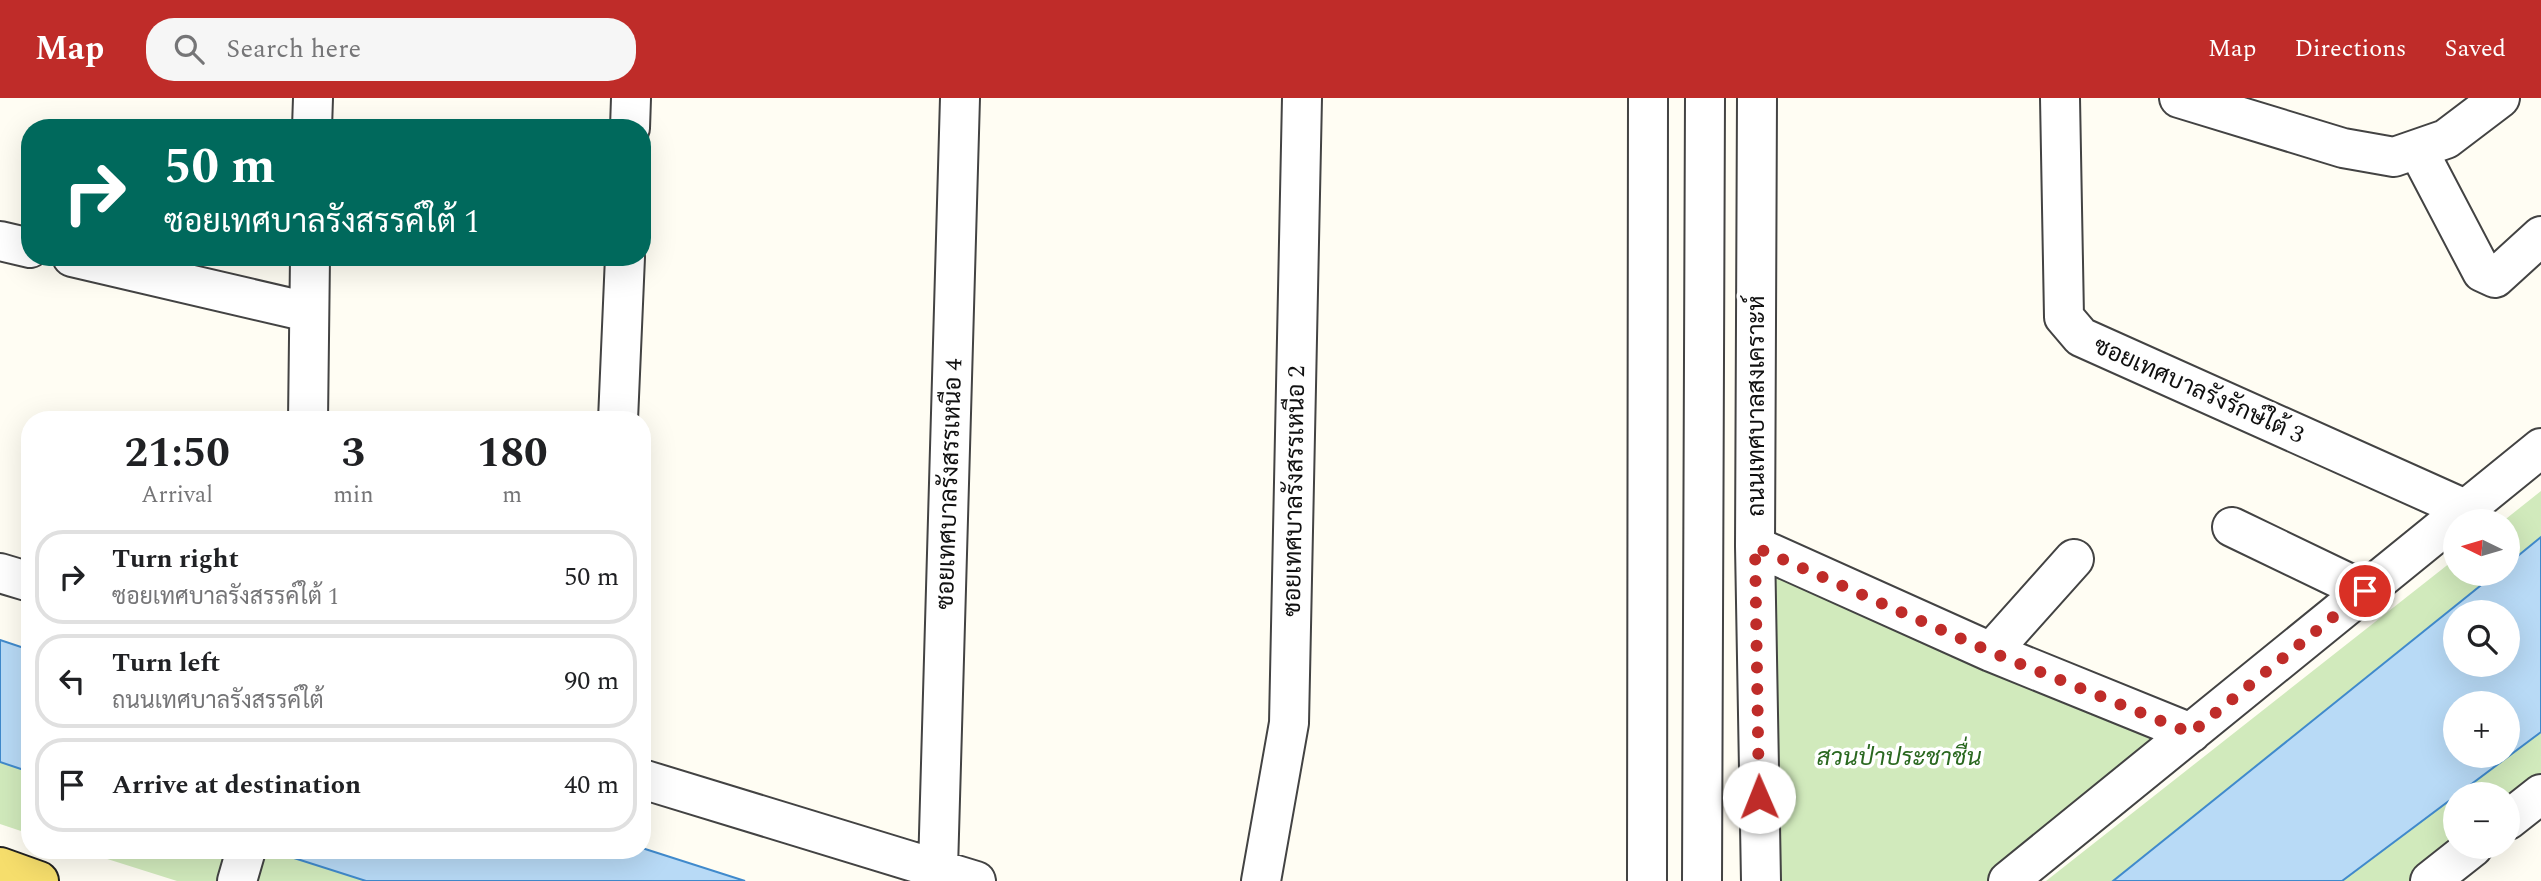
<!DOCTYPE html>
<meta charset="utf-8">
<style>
:root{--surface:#fff;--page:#f6f6f6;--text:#202124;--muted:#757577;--line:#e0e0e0;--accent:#bf2c29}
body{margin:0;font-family:Spectral,Sarabun,serif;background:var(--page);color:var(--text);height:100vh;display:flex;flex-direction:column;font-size:26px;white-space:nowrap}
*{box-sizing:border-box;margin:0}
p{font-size:23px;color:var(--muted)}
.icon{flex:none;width:38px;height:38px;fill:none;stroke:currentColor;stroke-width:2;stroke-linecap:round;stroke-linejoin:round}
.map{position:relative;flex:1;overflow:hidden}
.drawer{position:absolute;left:21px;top:313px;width:630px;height:448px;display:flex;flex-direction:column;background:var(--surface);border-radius:28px;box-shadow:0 7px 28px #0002}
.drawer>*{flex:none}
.guide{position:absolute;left:21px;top:21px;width:630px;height:147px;border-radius:28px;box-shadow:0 7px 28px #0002;background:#00695c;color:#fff;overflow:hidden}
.needle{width:46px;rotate:275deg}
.buttons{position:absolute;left:2443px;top:411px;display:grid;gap:14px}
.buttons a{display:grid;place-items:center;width:77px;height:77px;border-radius:50%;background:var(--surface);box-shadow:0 7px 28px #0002;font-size:35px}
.pin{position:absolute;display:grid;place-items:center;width:60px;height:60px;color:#fff;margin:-30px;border:4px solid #fff;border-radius:50%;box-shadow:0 2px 7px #0007}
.me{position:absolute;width:77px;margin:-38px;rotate:359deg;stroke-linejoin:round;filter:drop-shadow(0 0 5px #0008)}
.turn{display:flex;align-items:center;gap:24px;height:147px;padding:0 28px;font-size:32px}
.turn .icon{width:91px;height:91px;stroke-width:2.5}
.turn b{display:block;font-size:49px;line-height:60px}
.eta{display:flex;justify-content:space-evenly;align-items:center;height:119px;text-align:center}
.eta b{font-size:42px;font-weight:700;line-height:49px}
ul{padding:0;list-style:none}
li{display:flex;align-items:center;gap:21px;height:94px;margin:0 14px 10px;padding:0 14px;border:4px solid var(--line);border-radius:28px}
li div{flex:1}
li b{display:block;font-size:26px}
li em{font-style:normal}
header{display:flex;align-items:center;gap:42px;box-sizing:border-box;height:98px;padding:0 35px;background:var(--accent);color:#fff}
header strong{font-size:33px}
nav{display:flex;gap:38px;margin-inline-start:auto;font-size:24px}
.search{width:490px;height:63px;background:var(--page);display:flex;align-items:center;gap:18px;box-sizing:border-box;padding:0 24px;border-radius:28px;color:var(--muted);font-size:26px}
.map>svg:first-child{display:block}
</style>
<header>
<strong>Map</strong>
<div class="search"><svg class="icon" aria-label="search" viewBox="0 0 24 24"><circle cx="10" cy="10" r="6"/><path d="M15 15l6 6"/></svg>Search here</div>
<nav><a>Map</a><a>Directions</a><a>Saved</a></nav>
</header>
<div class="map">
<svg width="2541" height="783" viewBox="0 0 2541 783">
<rect width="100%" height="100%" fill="#fffdf3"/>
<!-- green -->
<path fill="#d1eabc" d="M2541 393V439L2508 466V424H2502Z
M2455 461V476H2495L2113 783H2046Z
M1773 477 2173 636 1989 783H1777Z
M2541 634V684L2508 710V696H2457Z
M0 664 30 674V736L0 726Z
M2455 698V749L2414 783H2342Z
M82 753H272L366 783H177Z"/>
<!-- water -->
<path fill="#b8daf6" stroke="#408acc" stroke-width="2" fill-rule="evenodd" d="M2541 439V634L2342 783H2113L2495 476H2508V466ZM2455 514H2508V567H2455ZM2455 606H2508V658H2455Z
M0 542 30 552V674L0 664Z
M642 750 745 783H366L272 753 642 752Z"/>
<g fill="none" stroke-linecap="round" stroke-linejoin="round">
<!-- minor casing -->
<g stroke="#434343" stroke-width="42">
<path id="minor" d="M1757 0 1755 448 1761 783
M2060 0 2064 219 2081 239 2465 411
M2179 0 2343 50 2394 59 2446 41 2500 0
M312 30 313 0
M630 30 631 0
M2418 52 2482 174 2495 180 2541 138
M0 143 30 150
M72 159 308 214
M308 322 310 159
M618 322 625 159
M2232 429 2365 493
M1755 448 1991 554 2191 635
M0 475 30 484
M1991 554 2074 461
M642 681 976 783
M2508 722 2541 696
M938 771 960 0
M237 783 246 752
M1261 783 1289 625 1302 0
M1647 783 1648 0
M1702 783 1705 0
M2008 783 2541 350
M2430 783 2473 749"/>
</g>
<!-- major casing -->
<g stroke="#212121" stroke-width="42">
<path id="major" d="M0 769 39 783"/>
</g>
<!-- minor -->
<use href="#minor" stroke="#fff" stroke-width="38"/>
<!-- major -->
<use href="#major" stroke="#f6de6c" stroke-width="38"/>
</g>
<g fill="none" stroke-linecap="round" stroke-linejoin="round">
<!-- route -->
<path stroke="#bf2c29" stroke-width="12" stroke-dasharray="0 21.6" d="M1759 699 1755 449 1991 554 2191 635 2365 493"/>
</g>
<g text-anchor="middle" stroke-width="7" stroke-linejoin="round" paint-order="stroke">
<!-- street labels -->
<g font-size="24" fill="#101010" stroke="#fff">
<text transform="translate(2199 292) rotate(24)" y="8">ซอยเทศบาลรังรักษ์ใต้ 3</text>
<text transform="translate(1756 308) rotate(-90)" y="8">ถนนเทศบาลสงเคราะห์</text>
<text transform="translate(949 386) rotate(-88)" y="8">ซอยเทศบาลรังสรรเหนือ 4</text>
<text transform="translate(1294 393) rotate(-89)" y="8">ซอยเทศบาลรังสรรเหนือ 2</text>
</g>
<!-- park labels -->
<g font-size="24" font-style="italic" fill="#2a6820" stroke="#fff">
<text x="1899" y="667">สวนป่าประชาชื่น</text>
</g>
</g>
</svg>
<div class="buttons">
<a><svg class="needle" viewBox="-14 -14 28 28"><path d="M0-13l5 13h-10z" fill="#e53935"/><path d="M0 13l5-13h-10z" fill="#757577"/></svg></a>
<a><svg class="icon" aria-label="search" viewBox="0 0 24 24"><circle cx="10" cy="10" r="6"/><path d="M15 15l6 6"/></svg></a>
<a>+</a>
<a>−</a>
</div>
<div class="pin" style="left:2365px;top:493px;background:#d93025"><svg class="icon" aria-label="arrive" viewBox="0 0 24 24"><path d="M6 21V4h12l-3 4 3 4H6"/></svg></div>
<svg class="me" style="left:1759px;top:699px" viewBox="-20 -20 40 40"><circle r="19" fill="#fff"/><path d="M0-13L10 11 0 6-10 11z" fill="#bf2c29"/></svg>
<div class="guide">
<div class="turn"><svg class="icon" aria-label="right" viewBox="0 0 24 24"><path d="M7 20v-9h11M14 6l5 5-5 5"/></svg><div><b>50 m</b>ซอยเทศบาลรังสรรค์ใต้ 1</div></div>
</div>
<section class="drawer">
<div class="eta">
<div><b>21:50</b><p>Arrival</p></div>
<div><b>3</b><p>min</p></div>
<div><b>180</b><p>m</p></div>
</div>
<ul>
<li><svg class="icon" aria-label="right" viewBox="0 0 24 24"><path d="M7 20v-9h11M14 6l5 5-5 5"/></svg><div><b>Turn right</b><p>ซอยเทศบาลรังสรรค์ใต้ 1</p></div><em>50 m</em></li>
<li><svg class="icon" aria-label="left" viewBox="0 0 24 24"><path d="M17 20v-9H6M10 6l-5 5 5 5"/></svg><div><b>Turn left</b><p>ถนนเทศบาลรังสรรค์ใต้</p></div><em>90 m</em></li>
<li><svg class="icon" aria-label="arrive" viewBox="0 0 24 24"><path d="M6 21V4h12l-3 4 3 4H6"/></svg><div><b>Arrive at destination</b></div><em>40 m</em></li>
</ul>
</section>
</div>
